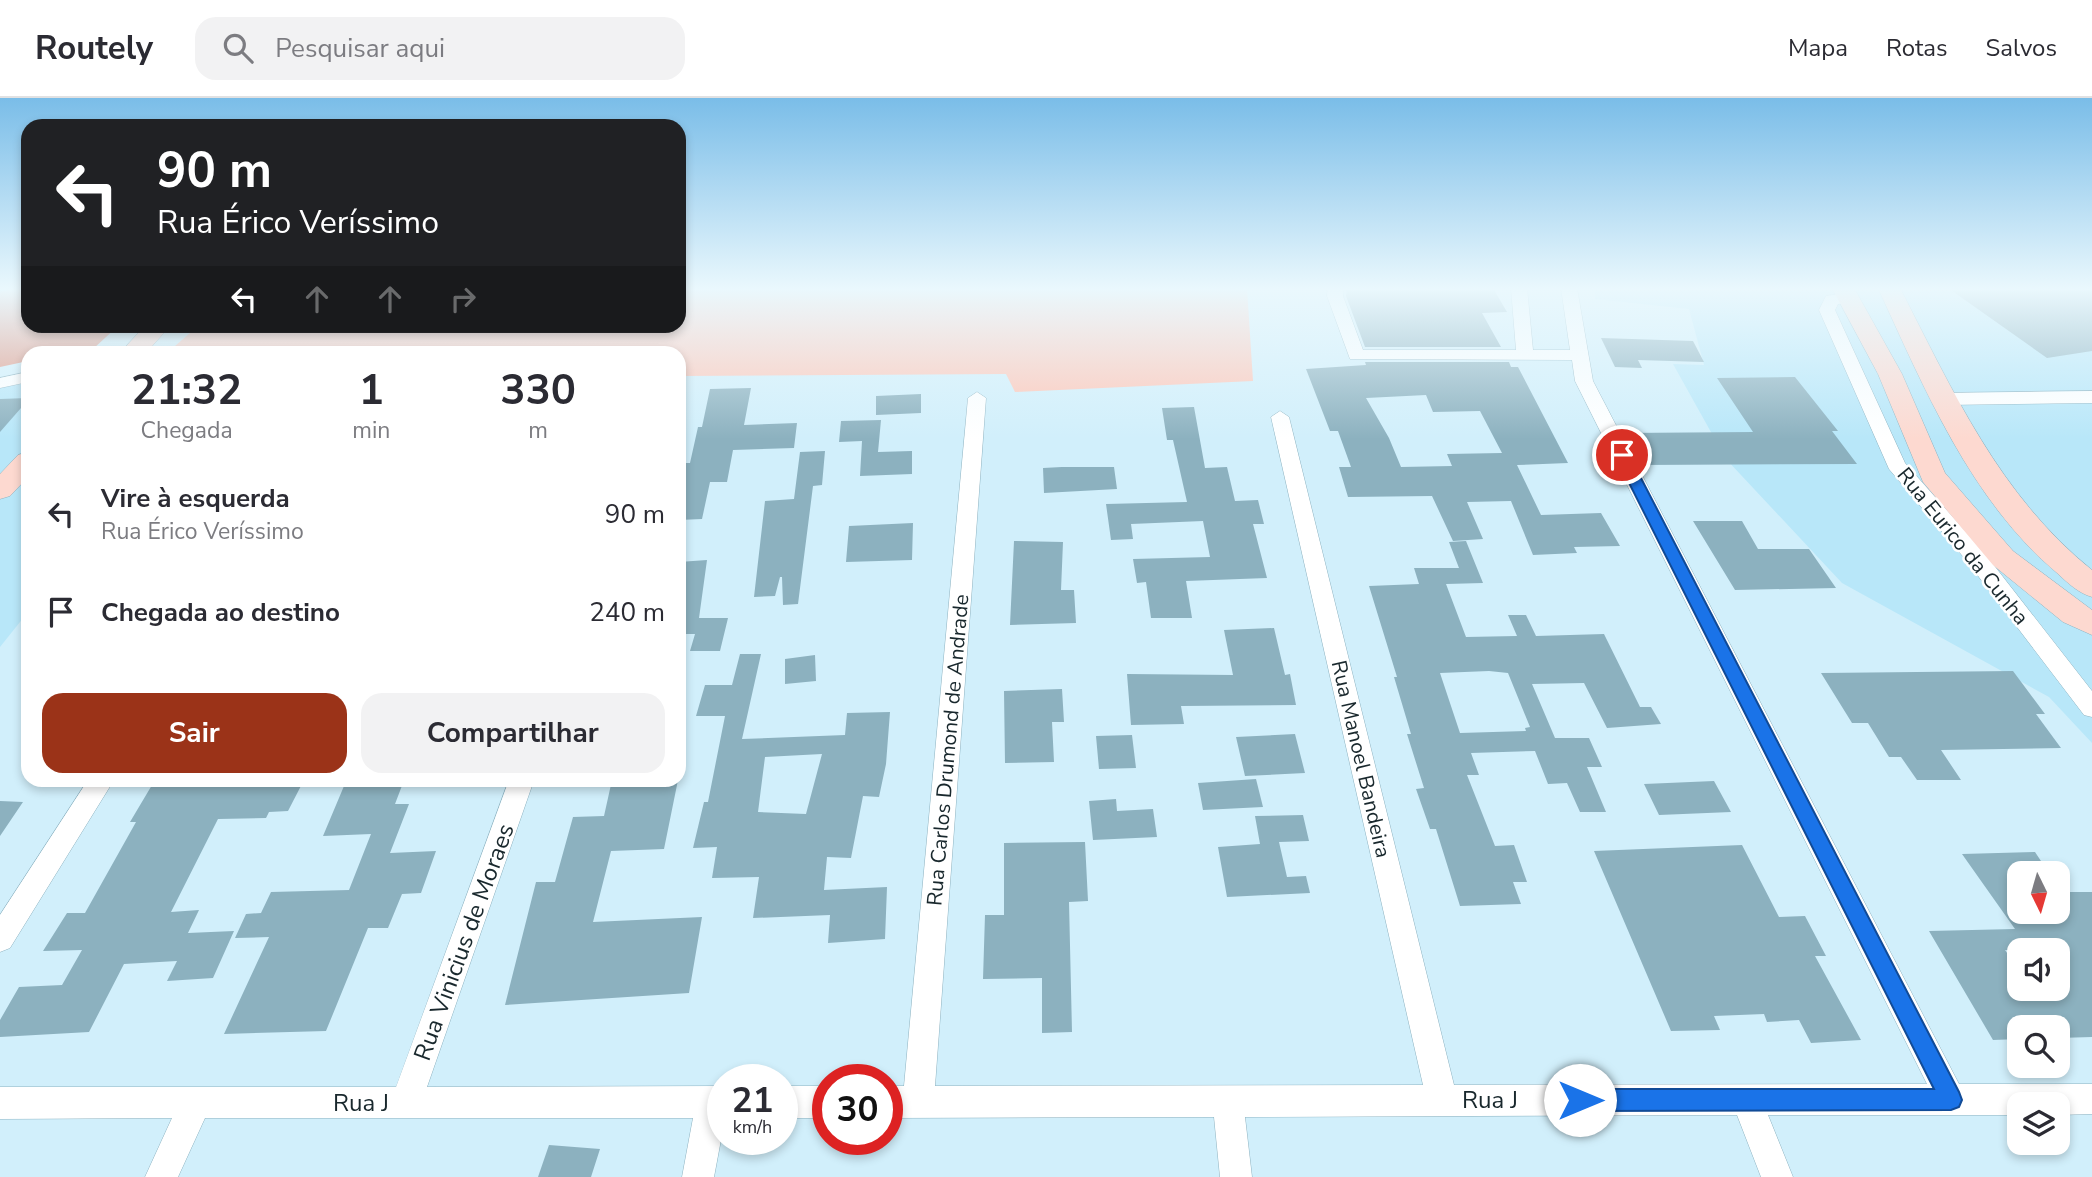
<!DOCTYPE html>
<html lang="pt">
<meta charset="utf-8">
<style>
:root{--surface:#fff;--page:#f2f2f3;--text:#2b2b33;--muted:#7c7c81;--line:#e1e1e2;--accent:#9b3318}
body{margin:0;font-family:"Nunito Sans",sans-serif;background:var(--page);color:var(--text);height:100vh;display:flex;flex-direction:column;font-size:26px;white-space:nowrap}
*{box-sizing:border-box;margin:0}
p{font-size:23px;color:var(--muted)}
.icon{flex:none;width:38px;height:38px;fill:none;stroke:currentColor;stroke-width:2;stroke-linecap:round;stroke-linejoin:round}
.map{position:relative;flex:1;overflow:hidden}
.side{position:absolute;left:21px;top:248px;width:665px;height:441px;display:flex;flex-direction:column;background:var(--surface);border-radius:21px;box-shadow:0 4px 10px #0003}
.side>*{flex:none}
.banner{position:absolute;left:21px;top:21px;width:665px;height:214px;border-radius:21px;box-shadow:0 4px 10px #0003;background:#202124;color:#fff;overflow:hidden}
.needle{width:46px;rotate:175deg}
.fabs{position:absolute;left:2007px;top:763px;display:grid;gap:14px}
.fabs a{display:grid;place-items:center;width:63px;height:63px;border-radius:14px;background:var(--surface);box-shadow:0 4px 10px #0003;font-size:35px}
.speed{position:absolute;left:707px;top:966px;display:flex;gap:14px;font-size:35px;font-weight:700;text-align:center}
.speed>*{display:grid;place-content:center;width:91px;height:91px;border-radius:50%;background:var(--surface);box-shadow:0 4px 10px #0003;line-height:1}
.speed small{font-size:18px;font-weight:400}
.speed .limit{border:10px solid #d22;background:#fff;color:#111}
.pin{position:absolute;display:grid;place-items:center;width:60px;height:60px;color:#fff;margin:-30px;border:4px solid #fff;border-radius:50%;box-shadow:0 2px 7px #0007}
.me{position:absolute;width:77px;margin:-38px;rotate:90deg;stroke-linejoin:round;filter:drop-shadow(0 0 5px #0008)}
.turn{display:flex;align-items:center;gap:24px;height:147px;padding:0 21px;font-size:32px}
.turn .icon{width:91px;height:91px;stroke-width:2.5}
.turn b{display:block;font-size:49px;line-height:60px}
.lanes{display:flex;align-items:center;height:66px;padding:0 21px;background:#0003;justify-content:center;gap:35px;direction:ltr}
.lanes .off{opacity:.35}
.eta{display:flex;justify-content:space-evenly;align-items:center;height:119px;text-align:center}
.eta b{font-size:42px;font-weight:700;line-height:49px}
.cta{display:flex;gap:14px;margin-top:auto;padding:14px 21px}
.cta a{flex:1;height:80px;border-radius:21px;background:var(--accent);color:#fff;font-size:28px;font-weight:700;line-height:80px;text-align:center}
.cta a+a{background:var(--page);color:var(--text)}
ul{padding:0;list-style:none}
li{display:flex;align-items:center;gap:21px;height:98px;padding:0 21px}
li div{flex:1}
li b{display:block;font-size:26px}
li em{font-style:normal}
header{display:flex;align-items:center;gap:42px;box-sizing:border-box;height:98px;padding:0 35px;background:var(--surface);border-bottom:2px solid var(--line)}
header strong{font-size:33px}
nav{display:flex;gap:38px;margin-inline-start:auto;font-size:24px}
.search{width:490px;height:63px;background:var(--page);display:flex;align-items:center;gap:18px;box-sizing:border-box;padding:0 24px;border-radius:21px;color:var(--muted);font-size:26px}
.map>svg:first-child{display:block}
</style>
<header>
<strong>Routely</strong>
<div class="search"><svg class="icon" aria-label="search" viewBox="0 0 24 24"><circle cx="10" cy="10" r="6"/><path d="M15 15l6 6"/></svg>Pesquisar aqui</div>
<nav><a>Mapa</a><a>Rotas</a><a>Salvos</a></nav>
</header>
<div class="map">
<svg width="2092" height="1079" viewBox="0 0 2092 1079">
<rect width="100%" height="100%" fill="#d1effb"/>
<!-- built -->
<path fill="#b8e7f9" d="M1595 190H2092V645L2049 599 1842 485 1726 361 1673 266 1704 267 1689 211 1595 201Z
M28 285V514L0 549V290Z"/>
<!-- green -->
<path fill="#ffc6b7" d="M679 190H1247L1253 283 1015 294 1006 276 679 278V256L167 255 198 228H679Z"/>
<!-- forest -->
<path fill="#df9684" d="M0 190H28V228H118L93 251 68 255 28 256V263L0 269Z"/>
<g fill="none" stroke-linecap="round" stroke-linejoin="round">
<!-- stream -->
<path stroke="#75cbe9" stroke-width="5" d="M0 191 6 190"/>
</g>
<!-- building -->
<path fill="#8cb1bf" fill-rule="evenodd" d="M1347 190H1493L1507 214 1482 215 1501 249H1365L1346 198Z
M1948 190H2092V253L2047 260Z
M1601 240 1693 243 1704 264 1638 262 1642 270 1615 269Z
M1365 264H1509L1511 269H1518L1568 365 1517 367 1541 417 1601 415 1620 448 1574 449 1577 455 1533 457 1511 403 1467 404 1483 441 1453 443 1432 398 1348 399 1339 369H1351L1338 333H1330L1306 271 1366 267ZM1426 297 1433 314 1480 313 1502 355 1447 356 1452 368 1401 369 1389 340 1366 300Z
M1795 279 1838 333H1832L1857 366 1640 367 1623 335 1753 334 1717 280Z
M751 290 744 327 797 325 794 350 733 352 727 384H710L702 421 679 422V398L686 365H690L698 329H702L710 291Z
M921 296V315L876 317V298Z
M28 300V302L0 334V301Z
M1194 309 1205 370 1227 369 1235 403 1258 402 1264 426H1253L1267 480 1186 483 1192 520H1151L1146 484 1137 485 1133 461 1210 459 1203 423 1131 426 1133 441 1111 442 1106 406 1187 404 1173 342H1167L1162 310Z
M881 322 878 354 912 353V376L860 378 862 343 839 344 841 323Z
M825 353 822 387 813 388 798 506 783 507 782 479H780L775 498 754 499 765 403 794 401 800 354Z
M1062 369H1114L1117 391 1044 395 1043 370Z
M1693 423H1742L1758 451H1809L1836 490 1735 492Z
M913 425 912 462 846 464 849 428Z
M1014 443 1063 444 1061 492H1074L1076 525 1010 527Z
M1466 443 1483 485 1446 486 1466 539 1517 538 1508 517H1526L1536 538 1604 536 1640 609H1651L1661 626 1607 630 1584 585 1532 586 1555 640H1589L1602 669H1587L1606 714H1580L1567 685 1548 686 1535 653 1471 655 1479 677H1467L1495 748 1514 747 1527 784H1513L1521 806 1460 808 1436 731H1430L1416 691 1424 690 1407 636H1411L1394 579H1397L1369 488 1419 486 1414 470H1459L1449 444ZM1489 573 1508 575 1530 629 1525 630 1526 633 1460 635 1440 575Z
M707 462 699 520H728L720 553H690L695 536H679V464Z
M1274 530 1285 577 1290 576 1296 607 1181 608 1184 626 1131 627 1127 576 1233 577 1224 532Z
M740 556H761L742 641 845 637 847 615 890 614 886 666 879 699 863 698 851 760 827 759 824 792 887 789 885 841 828 845 830 817 753 820 759 779 712 780 717 749 693 750 704 704H708L725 618H696L705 587H732ZM822 656 806 716 758 714 765 659Z
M815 557 816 583 785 586V561Z
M2013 573 2045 616H2036L2061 650 1941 652 1961 682H1917L1901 659H1889L1868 625H1852L1821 575Z
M1062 591 1064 624H1052L1054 664 1005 665 1004 593Z
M1295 636 1305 675 1245 678 1236 639Z
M1132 637 1136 670 1099 671 1096 638Z
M1256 681 1263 709 1203 712 1198 685Z
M304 682 288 713 269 714 266 720 218 721 171 814 199 812 188 835 234 833 213 880 167 883 177 863 124 866 89 934 0 939V922L19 889 62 887 82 852 43 853 67 815H85L136 724H130L152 687Z
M612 682H678L664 751 611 753 593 824 702 819 689 895 505 907 536 784H555L573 719 604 718Z
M1714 683 1731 714 1659 717 1644 686Z
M403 685 395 706H409L390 755 436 753 421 795 402 796 388 830H368L326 933 224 936 269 839 235 840 246 816 261 815 271 794 349 792 371 736 323 738 344 688Z
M1116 701 1117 713 1153 711 1157 739 1093 742 1089 703Z
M0 703 23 704 0 738Z
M1303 717 1309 743 1279 744 1287 779 1306 778 1310 795 1227 799 1218 749 1260 746 1255 718Z
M1085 744 1088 803 1069 804 1072 934 1042 935V880L983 881 985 817H1004V745Z
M1742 747 1779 819 1805 818 1826 858H1815L1861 942 1811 945 1799 922 1767 924 1764 916 1714 918 1720 932 1671 933 1594 753Z
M2035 754 2049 775H2020V814H2058V794H2092V939L2058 940V929H2020V941L1993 942 1929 833 2015 831 1962 756ZM2005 852H2058V891H2020V874Z
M549 1047 600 1051 591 1079H538Z"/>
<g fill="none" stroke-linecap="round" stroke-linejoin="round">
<!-- street casing -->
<g stroke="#8db2c0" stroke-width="1">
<path id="street" d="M1328 190H1344L1343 198 1363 252H1516L1511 190H1527L1533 252H1570L1561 190H1577L1593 283 1959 986H2092V1016L2058 1017V1006H2020V1017H1768L1793 1079H1761L1737 1017 1245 1019 1252 1079H1220L1214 1019 887 1020V988H904L968 300 977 294 986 300 935 988 1423 987 1271 319 1280 313 1289 319 1454 987 1927 986 1575 283 1572 262 1350 261 1327 198Z
M1848 195 1856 200 1854 204 1838 206 1835 212 1905 365 1982 452 2092 593V619L2084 617 1966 462 1889 371 1819 212 1826 198Z
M28 274V284L0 290V280Z
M2092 293V305L1943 307 1934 301 1943 295Z
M88 682H114L10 850 0 854V817Z
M509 682H534L427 989 723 988V1031L714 1079H682L693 1020H205L178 1079H145L172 1020 0 1021V989H396Z
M782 988H828V1020H782Z"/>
</g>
<!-- secondary casing -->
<g stroke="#8db2c0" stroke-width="1">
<path id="secondary" d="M1832 190H1854L1902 276 1945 375 2013 453 2092 512V537L2063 524 1993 467 1923 384 1878 276Z
M1878 190H1900C1953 293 1999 397 2092 472V499C2078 495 2068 485 2057 475 1971 403 1924 290 1878 190Z
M145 228H170L145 256H119Z
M28 354V379L10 398 0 401V376L18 357Z"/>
</g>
<!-- street -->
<use href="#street" fill="#fff" fill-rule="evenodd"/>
<!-- secondary -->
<use href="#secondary" fill="#fdd9d0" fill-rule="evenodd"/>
</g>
<!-- sky -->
<linearGradient id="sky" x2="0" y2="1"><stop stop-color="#7abde8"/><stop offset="0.56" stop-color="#eaf8fd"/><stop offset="1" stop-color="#eaf8fd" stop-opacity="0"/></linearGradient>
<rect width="2092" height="341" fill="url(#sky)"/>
<!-- route -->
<path fill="#1a73e8" stroke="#114b97" stroke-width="2" d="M1622 353 1629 357 1959 994 1962 1002 1959 1009 1951 1012 1580 1013 1573 1010 1570 1002 1573 995 1580 991H1934L1615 357Z"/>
<g text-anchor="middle" stroke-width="5" stroke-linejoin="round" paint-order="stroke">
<!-- street labels -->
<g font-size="21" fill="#19282d" stroke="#fff">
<text transform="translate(1963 448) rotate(51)" y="7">Rua Eurico da Cunha</text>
<text transform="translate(948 652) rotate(-85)" y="7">Rua Carlos Drumond de Andrade</text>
<text transform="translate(1361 661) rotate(77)" y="7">Rua Manoel Bandeira</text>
</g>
<!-- near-street labels -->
<g font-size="24" fill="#19282d" stroke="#fff">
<text transform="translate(464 844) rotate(-70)" y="8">Rua Vinicius de Moraes</text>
<text x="1490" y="1010">Rua J</text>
<text x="361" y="1013">Rua J</text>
</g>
</g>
</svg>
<div class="fabs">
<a><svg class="needle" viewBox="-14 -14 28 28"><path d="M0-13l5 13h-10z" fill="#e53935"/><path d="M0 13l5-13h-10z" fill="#7c7c81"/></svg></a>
<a><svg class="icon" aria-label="sound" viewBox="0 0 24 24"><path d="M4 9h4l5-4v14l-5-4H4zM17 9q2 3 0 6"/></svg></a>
<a><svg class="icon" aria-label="search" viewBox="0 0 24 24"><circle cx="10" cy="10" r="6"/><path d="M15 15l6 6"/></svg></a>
<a><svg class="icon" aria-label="layers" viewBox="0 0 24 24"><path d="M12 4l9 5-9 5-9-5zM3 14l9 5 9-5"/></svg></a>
</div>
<div class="speed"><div>21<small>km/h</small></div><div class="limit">30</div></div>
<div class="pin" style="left:1622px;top:357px;background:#d93025"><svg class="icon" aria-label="arrive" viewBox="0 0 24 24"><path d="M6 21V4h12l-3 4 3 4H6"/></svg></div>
<svg class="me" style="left:1580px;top:1002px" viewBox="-20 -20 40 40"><circle r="19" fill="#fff"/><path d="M0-13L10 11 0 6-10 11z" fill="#1a73e8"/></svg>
<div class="banner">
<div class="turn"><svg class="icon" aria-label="left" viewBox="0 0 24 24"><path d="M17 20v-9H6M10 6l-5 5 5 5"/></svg><div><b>90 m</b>Rua Érico Veríssimo</div></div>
<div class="lanes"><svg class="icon" aria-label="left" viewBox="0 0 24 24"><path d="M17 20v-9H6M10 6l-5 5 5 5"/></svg><svg class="icon off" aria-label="ahead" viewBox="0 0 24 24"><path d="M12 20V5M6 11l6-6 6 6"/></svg><svg class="icon off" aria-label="ahead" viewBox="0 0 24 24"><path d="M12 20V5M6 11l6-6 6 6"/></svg><svg class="icon off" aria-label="right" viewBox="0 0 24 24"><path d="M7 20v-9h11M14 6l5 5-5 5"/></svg></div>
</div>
<section class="side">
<div class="eta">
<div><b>21:32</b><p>Chegada</p></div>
<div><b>1</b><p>min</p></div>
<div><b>330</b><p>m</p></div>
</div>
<ul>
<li><svg class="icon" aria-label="left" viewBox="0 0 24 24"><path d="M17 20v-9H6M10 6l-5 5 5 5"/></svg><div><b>Vire à esquerda</b><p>Rua Érico Veríssimo</p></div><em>90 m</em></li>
<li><svg class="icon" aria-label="arrive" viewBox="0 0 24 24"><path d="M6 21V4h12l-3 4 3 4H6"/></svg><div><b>Chegada ao destino</b></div><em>240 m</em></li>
</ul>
<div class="cta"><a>Sair</a><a>Compartilhar</a></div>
</section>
</div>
